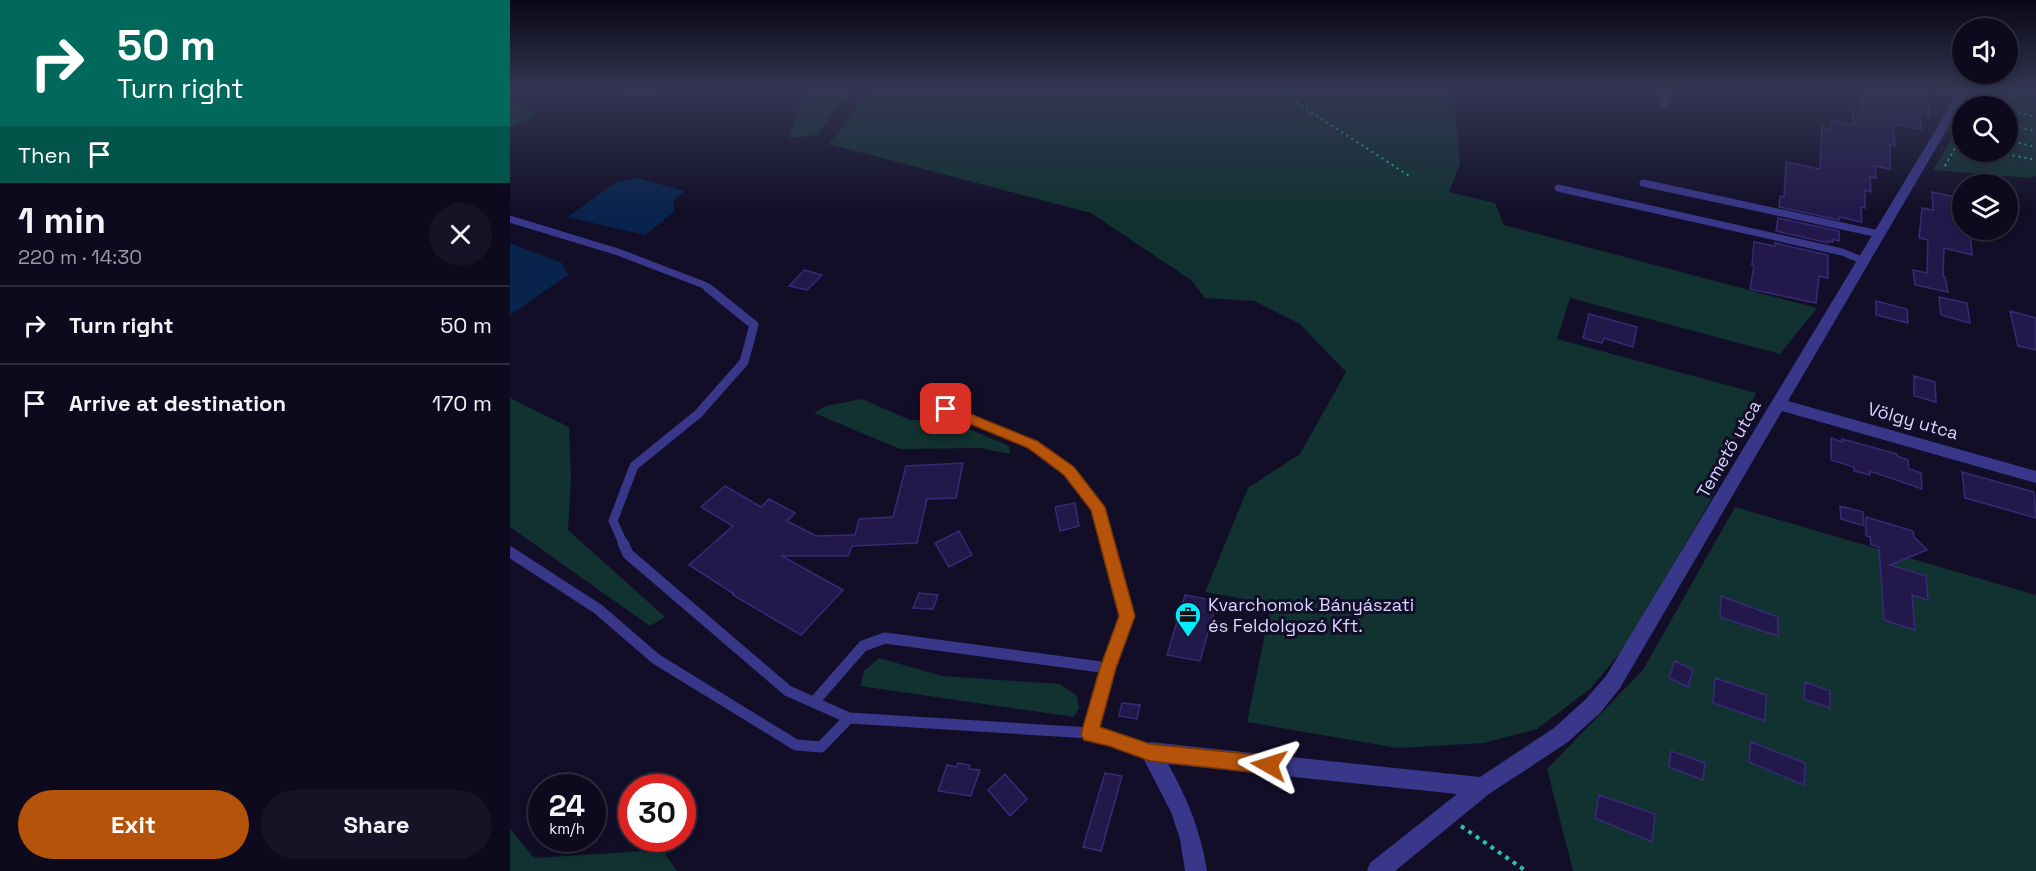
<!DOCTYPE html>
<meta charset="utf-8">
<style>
:root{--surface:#0e0a1e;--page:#171327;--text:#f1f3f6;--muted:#9b9aa4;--line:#2e2b3c;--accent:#b45309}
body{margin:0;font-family:"Space Grotesk",sans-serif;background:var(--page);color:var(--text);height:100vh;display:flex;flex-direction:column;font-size:22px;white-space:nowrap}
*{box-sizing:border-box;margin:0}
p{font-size:20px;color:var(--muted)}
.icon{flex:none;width:33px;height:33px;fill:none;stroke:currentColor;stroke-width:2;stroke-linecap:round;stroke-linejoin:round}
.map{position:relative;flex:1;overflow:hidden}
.details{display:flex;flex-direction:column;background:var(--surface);width:510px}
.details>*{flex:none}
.banner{background:#00695c;color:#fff;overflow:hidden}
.tools{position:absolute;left:1442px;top:18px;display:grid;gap:12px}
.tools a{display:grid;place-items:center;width:66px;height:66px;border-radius:50%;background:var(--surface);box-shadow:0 3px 9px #0003,0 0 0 2px var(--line);font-size:30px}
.speed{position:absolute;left:18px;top:774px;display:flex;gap:12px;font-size:30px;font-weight:700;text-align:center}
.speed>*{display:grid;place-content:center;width:78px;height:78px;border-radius:50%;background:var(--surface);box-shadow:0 3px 9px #0003,0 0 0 2px var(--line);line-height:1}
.speed small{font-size:15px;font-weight:400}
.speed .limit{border:9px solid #d22;background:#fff;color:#111}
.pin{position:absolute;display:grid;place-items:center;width:51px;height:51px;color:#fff;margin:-26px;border-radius:12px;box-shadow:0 3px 9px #0006}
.me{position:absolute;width:66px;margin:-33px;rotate:276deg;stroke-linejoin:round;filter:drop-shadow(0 0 4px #0008)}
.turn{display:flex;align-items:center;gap:21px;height:126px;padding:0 18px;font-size:27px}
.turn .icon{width:78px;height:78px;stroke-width:2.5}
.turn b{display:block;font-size:42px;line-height:51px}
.then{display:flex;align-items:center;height:57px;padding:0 18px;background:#0003;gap:12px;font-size:22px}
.round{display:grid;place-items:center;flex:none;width:63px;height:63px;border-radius:32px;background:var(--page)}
.headline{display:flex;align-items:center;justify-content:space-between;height:102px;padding:0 18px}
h1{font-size:36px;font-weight:600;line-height:45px}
.cta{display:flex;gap:12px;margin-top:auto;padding:12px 18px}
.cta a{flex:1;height:69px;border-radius:36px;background:var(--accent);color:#fff;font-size:24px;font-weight:600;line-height:69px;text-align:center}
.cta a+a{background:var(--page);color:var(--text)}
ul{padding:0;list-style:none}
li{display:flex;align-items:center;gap:18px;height:78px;padding:0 18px;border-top:2px solid var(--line)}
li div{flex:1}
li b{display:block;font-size:22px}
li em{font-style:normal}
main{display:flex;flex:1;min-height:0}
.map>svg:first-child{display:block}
</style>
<main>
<section class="details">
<div class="banner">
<div class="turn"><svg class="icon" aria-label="right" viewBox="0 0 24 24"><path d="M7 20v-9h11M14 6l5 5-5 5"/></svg><div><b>50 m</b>Turn right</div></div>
<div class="then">Then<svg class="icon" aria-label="arrive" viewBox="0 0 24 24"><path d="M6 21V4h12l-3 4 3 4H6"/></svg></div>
</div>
<div class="headline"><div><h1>1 min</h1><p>220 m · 14:30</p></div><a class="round"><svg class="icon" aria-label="close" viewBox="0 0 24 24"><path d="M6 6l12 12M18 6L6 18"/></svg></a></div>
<ul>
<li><svg class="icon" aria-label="right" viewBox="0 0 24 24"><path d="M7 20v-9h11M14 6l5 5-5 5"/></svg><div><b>Turn right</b></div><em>50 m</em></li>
<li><svg class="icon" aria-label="arrive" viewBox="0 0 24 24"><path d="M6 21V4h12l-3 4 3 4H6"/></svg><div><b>Arrive at destination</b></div><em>170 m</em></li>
</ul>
<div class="cta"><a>Exit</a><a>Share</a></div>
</section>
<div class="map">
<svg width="1526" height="871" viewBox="0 0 1526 871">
<rect width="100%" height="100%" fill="#120e28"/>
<!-- green -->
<path fill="#113230" d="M104 90H187L178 93 122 97Z
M300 90H340L307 135 279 138 290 103Z
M360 90H943L950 164 939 192 985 203 994 225 1307 308 1270 354 1060 298 1047 339 1246 393 1201 500 1115 647 1080 689 1027 729 974 743 887 748 737 722 761 604 695 592 738 488 790 454 836 372 790 324 744 301 695 298 681 280 581 213 319 144Z
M1472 90H1526V176L1520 178 1423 170 1452 121V152H1497V106H1462Z
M0 101 26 114 0 128Z
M0 398 59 427 61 478 58 530 155 617 140 626 0 527Z
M352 399 400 420H438L499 446 500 454 470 448 390 449 304 413 316 406Z
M1225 507 1526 595V871H1063L1037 769 1133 670Z
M369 658 432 676 550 684 567 696 569 708 564 717 350 686 354 671Z
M0 829 24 858 152 850 167 871H0Z"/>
<!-- water -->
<path fill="#09244c" d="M126 178 175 191 163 201 164 212 135 235 57 217 107 182Z
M0 243 52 263 58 275 0 315Z"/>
<!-- building -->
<path fill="#22194a" stroke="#372a77" stroke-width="1.5" d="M1351 90 1412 91 1417 93 1419 116 1410 114 1411 129 1383 124 1385 146 1380 145V169L1365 166 1366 178 1360 177 1361 192 1355 190V208L1351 207 1352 222 1329 217V220L1269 207 1270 196 1274 197 1276 162 1310 169 1312 127 1321 129V121L1344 125 1342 110 1352 111Z
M1422 192 1452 198V230H1460L1462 255 1434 248 1433 276 1435 277 1438 292 1405 285 1403 270 1417 273 1418 240 1409 238 1412 208 1423 210Z
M1268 218 1329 231V241L1323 239V242L1318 241V243L1266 231Z
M1244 242 1265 246V243L1318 255V278L1309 276 1306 303 1240 289 1244 265H1242Z
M294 270 312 275 297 290 279 286Z
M1429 297 1457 303 1460 323 1431 315Z
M1366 301 1397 309 1398 323 1366 315Z
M1500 311 1526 318V350L1508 346Z
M1079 314 1127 327 1123 347 1094 338 1092 343 1073 338Z
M1404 376 1425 382 1426 402 1404 396Z
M1321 438 1332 442V439L1387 454V456L1398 460 1399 469 1411 473 1412 489 1360 471V475L1344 471V467L1321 460Z
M453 463 446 498 417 499 407 543 342 546 338 556H272L333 590 291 635 223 595 224 594 179 565 223 526 191 507 215 486 251 507 259 499 285 513 277 521 306 536 345 535 349 519 383 517 396 466Z
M1452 472 1524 492 1526 518 1455 498Z
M565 503 569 526 550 531 545 507Z
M1330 506 1353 512 1354 526 1331 519Z
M1356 517 1403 531 1404 537 1417 550 1380 565 1416 576 1418 600 1402 595 1405 630 1374 620 1369 547 1361 545 1360 537 1356 536Z
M449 531 462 555 439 567 425 543Z
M409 593 428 595 423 609 403 608Z
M675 595 707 601 690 661 657 655Z
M1211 596 1268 617V636L1210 617Z
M1165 661 1183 670 1178 687 1159 678Z
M1205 678 1256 695 1255 721 1203 703Z
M1295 682 1320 691V708L1294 699Z
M612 703 630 705 627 719 609 716Z
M1241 742 1295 763 1294 785 1239 762Z
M1161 751 1195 763 1193 780 1159 767Z
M448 763 460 765 459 769 470 770 461 796 428 791 437 765 446 767Z
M595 773 612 776 591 851 573 847Z
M495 774 517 799 500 816 478 790Z
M1089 795 1145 814 1142 842 1085 818Z"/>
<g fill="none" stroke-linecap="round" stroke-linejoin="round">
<!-- path-far1 -->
<path stroke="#29c0b3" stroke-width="2" stroke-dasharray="2 4" stroke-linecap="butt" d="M773 90 787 103 901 177
M1503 90 1526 95
M1462 100 1487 106
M1476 104 1483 90
M1497 109 1526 117
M1497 125 1525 131
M1452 135 1448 143 1452 144
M1497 140 1526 147
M1485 152 1526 160
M1435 166 1448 143"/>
<!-- path -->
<path stroke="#29c0b3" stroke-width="4" stroke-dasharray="4 5" stroke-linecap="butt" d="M951 826 1016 871"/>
<!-- service-far2 -->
<path stroke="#38378a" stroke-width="7" d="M1133 183 1369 234
M1048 188 1332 252 1354 261
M0 219 108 252 194 285 200 289"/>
<!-- service-far1 -->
<path stroke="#38378a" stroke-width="9" d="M436 409 522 444 559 471 588 507 598 545
M114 545 103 521 124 466 188 414 234 362 244 325 198 288"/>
<!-- service -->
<path stroke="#38378a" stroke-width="11" d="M113 543 118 554 278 691 339 718 580 733 599 737 640 752
M0 552 88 609 146 659 286 745 311 747 339 718
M304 702 353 646 375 638 598 668
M580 733 598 668 617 616 598 543"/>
<!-- minor -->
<path fill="#38378a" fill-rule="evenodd" d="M1151 90H1161L1158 106 1153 109 1148 106Z
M1414 90 1449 92 1450 90H1460L1278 401 1526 471V483L1272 411 1110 688 1090 713 1058 742 979 794 885 871H857L860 863 947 794 658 764C677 797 691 832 697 871H675L670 839 661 812 630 752 633 745 640 742 970 777 1044 728 1076 699 1096 676 1445 98Z"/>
</g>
<!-- sky -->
<linearGradient id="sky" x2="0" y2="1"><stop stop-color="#0a0816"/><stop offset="0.42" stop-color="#333653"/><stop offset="1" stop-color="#333653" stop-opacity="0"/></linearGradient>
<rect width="1526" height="212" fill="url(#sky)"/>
<!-- route -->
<path fill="#b45309" stroke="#753606" stroke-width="1.5" d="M436 404 527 441 564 467 595 507 625 616 606 668 590 727 640 744 759 756 765 758 768 765 765 771 759 774 640 761 599 746 574 740 571 734 590 668 609 616 581 510 554 475 518 448 431 412 429 409Z"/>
<!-- icons -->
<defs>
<g id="office-pin" transform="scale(1.35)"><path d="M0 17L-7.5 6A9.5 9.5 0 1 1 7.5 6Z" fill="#01ecff" stroke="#120e28"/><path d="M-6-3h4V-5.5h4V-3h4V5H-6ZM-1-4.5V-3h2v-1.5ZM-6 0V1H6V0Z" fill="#111"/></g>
</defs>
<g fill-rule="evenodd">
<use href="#office-pin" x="678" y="615"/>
</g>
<g text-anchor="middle" stroke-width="6" stroke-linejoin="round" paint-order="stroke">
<!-- street labels -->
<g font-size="18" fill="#d9d5ff" stroke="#120e28">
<text transform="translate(1403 421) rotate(16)" y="6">Völgy utca</text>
<text transform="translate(1219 449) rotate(-60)" y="6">Temető utca</text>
</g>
<!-- poi labels -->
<g font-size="18" fill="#d9d5ff" stroke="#120e28" text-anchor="start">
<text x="698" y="611">Kvarchomok Bányászati<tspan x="698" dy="21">és Feldolgozó Kft.</tspan></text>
</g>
</g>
</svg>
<div class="tools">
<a><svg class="icon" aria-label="sound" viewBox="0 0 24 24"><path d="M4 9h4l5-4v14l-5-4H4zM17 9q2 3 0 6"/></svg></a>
<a><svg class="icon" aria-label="search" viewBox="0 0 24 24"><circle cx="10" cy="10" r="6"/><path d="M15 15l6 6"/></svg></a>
<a><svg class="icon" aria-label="layers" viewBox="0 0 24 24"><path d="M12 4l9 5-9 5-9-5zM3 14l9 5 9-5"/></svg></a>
</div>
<div class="speed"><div>24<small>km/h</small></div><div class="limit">30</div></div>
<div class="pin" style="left:436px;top:409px;background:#d93025"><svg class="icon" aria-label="arrive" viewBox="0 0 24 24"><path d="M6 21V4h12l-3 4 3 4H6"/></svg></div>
<svg class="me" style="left:759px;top:765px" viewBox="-20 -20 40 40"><path d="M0-17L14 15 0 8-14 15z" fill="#b45309" stroke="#fff" stroke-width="4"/></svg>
</div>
</main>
